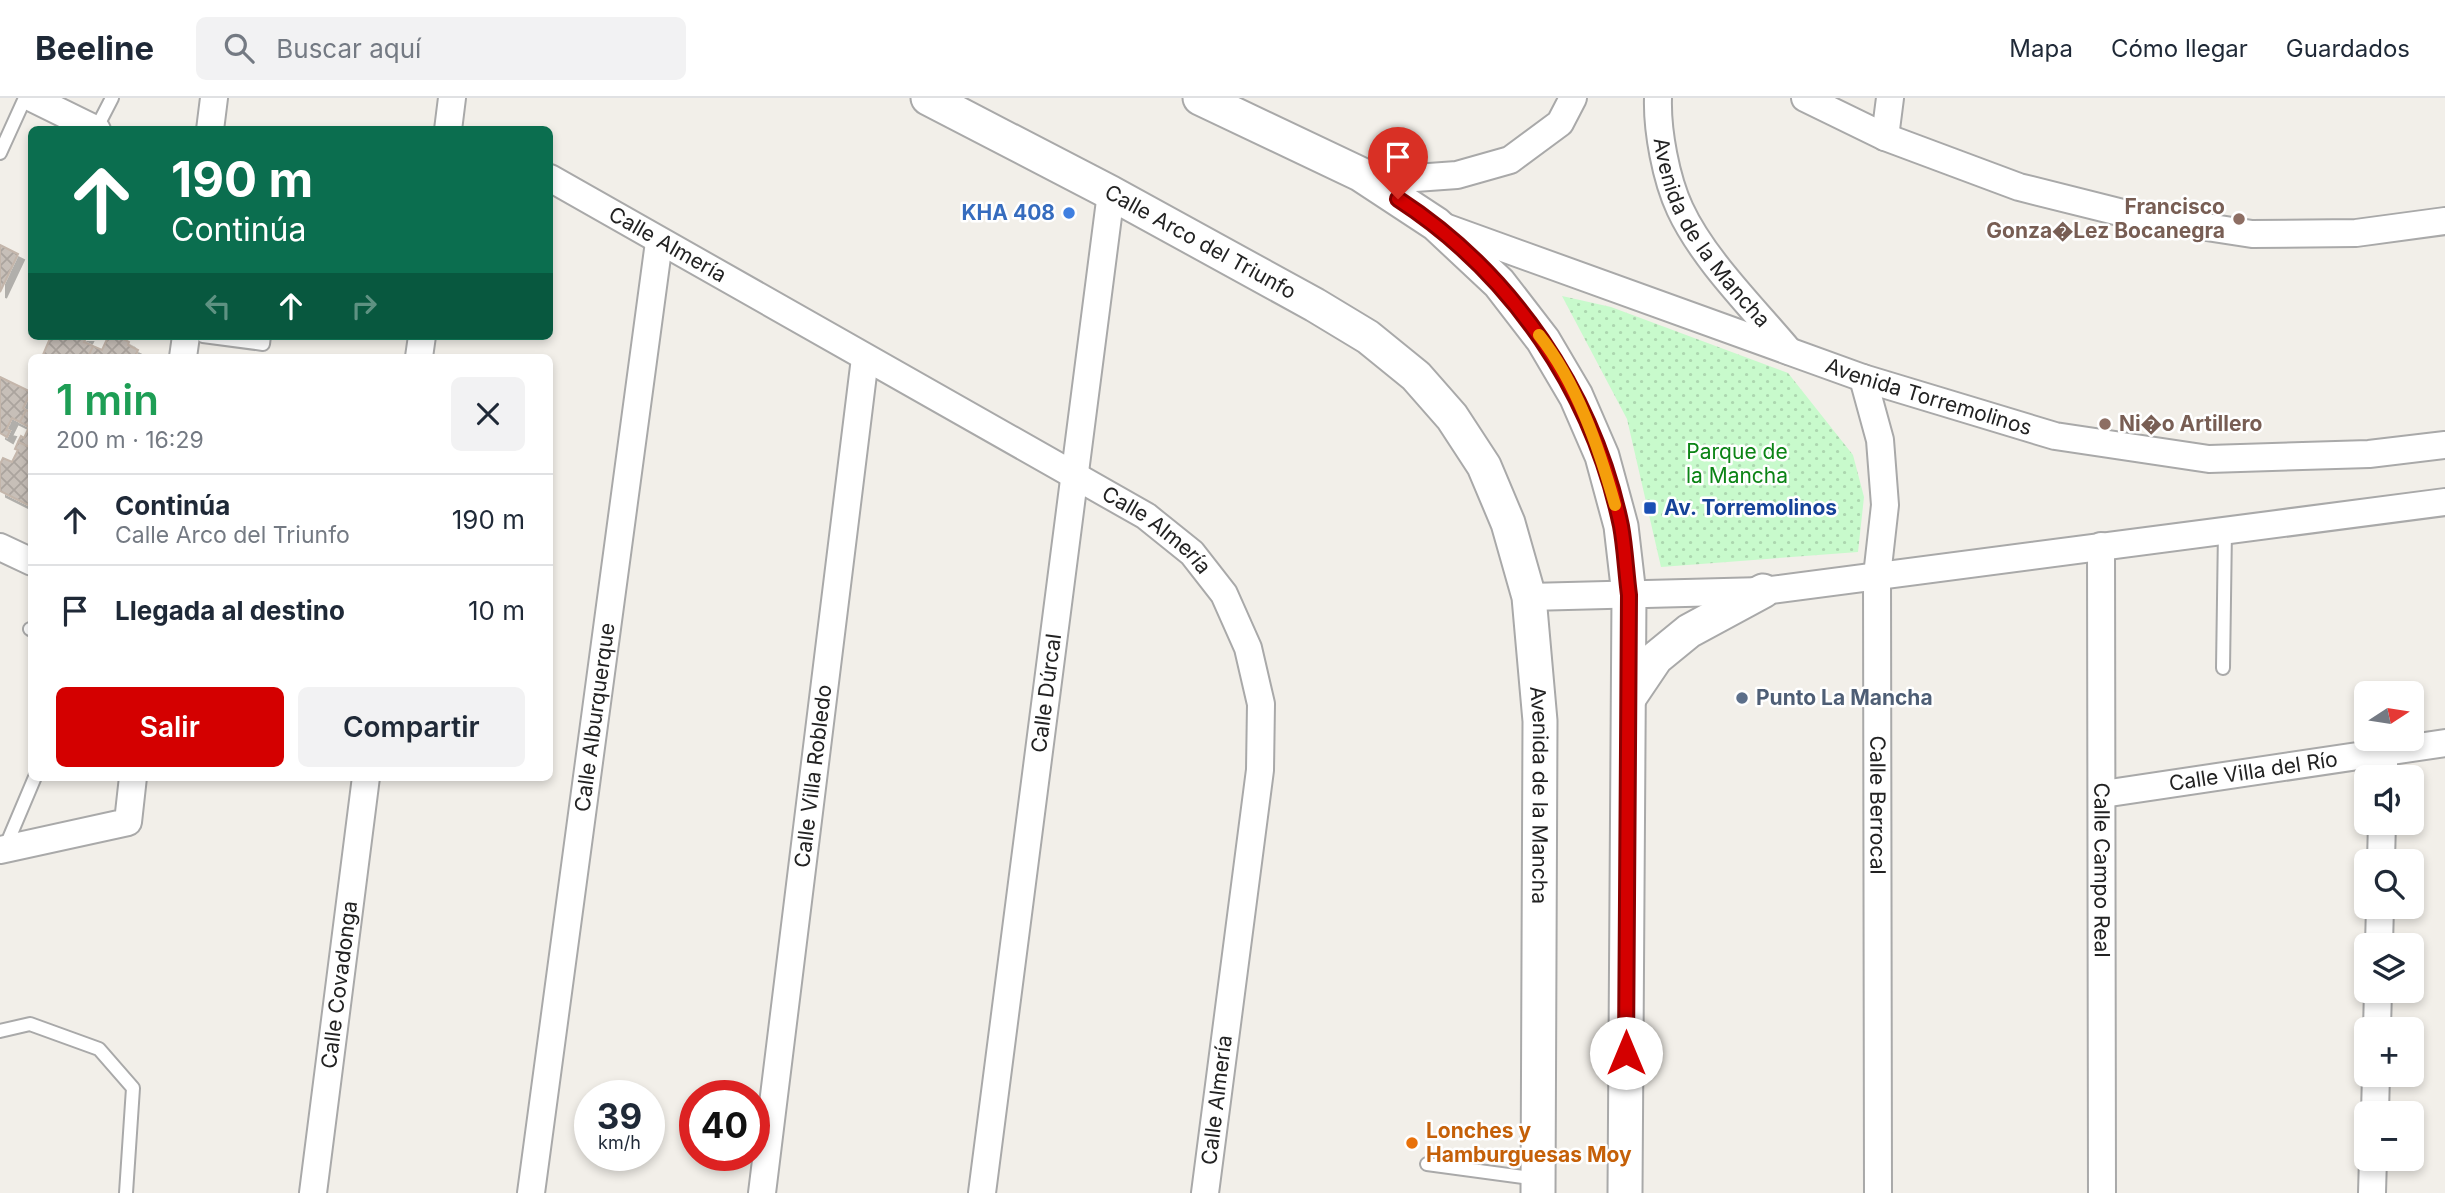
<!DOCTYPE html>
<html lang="es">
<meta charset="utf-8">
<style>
:root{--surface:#fff;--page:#f2f2f3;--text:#1f2937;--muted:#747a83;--line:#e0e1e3;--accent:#d40000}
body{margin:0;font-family:Inter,sans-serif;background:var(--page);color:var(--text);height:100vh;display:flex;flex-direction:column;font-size:26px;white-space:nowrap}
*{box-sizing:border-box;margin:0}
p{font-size:23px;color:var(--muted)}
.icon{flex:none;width:38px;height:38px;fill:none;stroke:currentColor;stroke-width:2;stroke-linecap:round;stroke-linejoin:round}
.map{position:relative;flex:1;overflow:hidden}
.side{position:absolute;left:28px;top:256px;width:525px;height:427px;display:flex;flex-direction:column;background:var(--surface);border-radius:10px;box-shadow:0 4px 10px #0003}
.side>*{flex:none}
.guide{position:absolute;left:28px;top:28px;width:525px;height:214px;border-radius:10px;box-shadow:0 4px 10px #0003;background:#0b6e4f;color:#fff;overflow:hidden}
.needle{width:46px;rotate:78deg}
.controls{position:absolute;left:2354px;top:583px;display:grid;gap:14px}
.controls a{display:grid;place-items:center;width:70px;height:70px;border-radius:10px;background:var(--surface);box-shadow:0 4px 10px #0003;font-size:35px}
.speed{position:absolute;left:574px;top:982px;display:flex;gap:14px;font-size:35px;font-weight:700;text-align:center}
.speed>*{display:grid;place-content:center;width:91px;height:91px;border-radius:50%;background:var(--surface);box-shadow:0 4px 10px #0003;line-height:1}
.speed small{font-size:18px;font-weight:400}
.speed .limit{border:10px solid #d22;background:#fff;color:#111}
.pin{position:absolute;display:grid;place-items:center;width:60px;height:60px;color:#fff;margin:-72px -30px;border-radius:50% 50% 50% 0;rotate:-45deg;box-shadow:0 0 7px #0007}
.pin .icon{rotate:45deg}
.me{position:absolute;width:77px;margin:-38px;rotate:0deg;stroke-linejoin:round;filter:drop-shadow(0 0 5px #0008)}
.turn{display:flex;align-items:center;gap:24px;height:147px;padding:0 28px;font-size:32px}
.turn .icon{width:91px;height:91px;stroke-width:2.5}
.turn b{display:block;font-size:49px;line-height:60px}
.lanes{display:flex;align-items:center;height:66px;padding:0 28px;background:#0003;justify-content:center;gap:35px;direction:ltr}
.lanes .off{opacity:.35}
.round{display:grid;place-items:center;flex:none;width:74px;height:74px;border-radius:10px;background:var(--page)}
.overview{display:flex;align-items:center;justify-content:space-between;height:119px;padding:0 28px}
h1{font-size:42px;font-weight:600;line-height:52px;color:#1e9e55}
.action{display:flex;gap:14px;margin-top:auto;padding:14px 28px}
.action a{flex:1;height:80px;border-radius:10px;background:var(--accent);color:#fff;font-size:28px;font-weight:600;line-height:80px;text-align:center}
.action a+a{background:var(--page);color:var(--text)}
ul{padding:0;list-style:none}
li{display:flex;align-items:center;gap:21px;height:91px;padding:0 28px;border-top:2px solid var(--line)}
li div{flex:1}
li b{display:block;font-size:26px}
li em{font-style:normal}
header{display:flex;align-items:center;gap:42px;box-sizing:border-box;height:98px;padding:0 35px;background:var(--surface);border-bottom:2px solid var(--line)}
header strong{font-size:33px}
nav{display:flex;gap:38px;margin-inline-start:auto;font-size:24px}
.search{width:490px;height:63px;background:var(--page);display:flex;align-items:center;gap:18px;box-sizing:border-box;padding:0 24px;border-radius:10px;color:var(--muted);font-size:26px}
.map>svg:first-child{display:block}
</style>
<header>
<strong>Beeline</strong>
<div class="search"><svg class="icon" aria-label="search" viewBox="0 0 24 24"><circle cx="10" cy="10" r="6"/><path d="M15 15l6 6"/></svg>Buscar aquí</div>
<nav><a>Mapa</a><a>Cómo llegar</a><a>Guardados</a></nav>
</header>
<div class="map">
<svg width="2445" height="1095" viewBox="0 0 2445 1095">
<defs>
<pattern id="park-dots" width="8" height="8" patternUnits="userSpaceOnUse" patternTransform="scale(1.75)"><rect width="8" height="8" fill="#c8facc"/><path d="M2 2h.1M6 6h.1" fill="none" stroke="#acd6af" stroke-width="1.8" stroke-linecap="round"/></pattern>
<pattern id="building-cross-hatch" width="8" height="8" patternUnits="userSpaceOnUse" patternTransform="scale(1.75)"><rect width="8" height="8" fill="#c7bfb8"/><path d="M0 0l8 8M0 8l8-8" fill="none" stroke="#aba49e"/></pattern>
<filter id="shadow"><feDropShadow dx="6" dy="6" stdDeviation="0" flood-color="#0004"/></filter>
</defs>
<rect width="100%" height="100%" fill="#f2efe9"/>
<!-- park -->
<path fill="url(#park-dots)" d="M1562 198 1611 209 1788 275 1853 357 1864 399 1858 454 1661 469 1627 321Z"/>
<!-- building -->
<path fill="url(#building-cross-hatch)" stroke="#c4b6ab" stroke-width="2" filter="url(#shadow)" d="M0 147 18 156 0 194Z
M51 238H87L84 244 93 248 88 259H42Z
M105 238H118L129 244 128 247 138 252 135 259H88L93 248 102 252 108 239Z
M0 279 31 294 23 310 26 312 20 324 12 320 6 332 10 333 7 339 0 335Z
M32 311V350L18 344 21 338 24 340 29 329 20 324 26 312 30 314Z
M18 344 32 350V399L28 407 0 393V366L3 360 12 364 18 352 15 351Z"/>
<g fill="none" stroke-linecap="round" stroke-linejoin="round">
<!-- service casing -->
<g stroke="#a9a9a9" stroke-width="16">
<path id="service" d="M96 31 112 0
M0 55 25 0
M203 238 263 246 264 238
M30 531 32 532
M2223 570 2225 432
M5 750 35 679
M0 933 30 926 99 951 133 990 126 1095
M1427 1066 1538 1081"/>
</g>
<!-- minor casing -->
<g stroke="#a9a9a9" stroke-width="30">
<g id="minor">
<path d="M32 0 97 32"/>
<path id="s1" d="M1658 0C1657 33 1666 81 1680 111 1703 161 1754 211 1789 253"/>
<path d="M1805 0 1885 39 2019 89 2135 118 2252 136 2356 135 2445 123"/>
<path d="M210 32 214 0"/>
<path d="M448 32 452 0"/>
<path d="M1885 39 1890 0"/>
<path d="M1360 76 1415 80 1457 77 1510 62 1560 25 1573 0"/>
<path id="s2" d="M550 80 1146 418 1192 455 1224 496 1248 550 1261 606 1260 672 1205 1095"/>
<path id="s3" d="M1442 128 1863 280 2055 338 2209 361 2369 356 2445 347"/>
<path d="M183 259 186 238"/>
<path d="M419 259 422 238"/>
<path id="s4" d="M1863 280 1880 342 1885 407 1877 478 1878 1095"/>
<path id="s5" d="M2101 448 2102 1095"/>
<path d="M0 449 32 464"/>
<path d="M1529 499 1763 493 2445 404"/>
<path d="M2384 679V654"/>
<path id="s6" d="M2103 696 2445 645"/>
<path d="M0 752 128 724 133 679"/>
<path d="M2381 763 2382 724"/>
<path d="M2379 847 2380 808"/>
<path d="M2377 931 2378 892"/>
<path d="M2375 1015 2376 976"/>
<path id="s7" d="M313 1095 366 679"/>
<path id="s8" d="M531 1095 659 144"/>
<path id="s9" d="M762 1095 865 260"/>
<path id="s10" d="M982 1095 1111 95"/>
<path d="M2372 1095 2373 1060"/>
</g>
</g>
<!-- tertiary casing -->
<g stroke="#a9a9a9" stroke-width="37">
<g id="tertiary">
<path id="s11" d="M928 0 1111 95 1315 207 1368 239 1416 278 1452 319 1484 368 1508 425 1529 499 1540 623 1538 1095"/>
<path d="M1200 0 1360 76 1436 126 1499 185 1543 242 1576 298 1602 358 1621 428 1629 497 1625 1095"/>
<path d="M1629 600 1656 560 1689 533 1763 493"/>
</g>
</g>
<!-- service -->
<use href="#service" stroke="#fff" stroke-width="12"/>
<!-- minor -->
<use href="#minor" stroke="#fff" stroke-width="26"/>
<!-- tertiary -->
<use href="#tertiary" stroke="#fff" stroke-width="33"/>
</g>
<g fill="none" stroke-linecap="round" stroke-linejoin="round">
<!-- route casing -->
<g stroke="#8a0000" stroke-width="18">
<path id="route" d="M1398 101C1512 175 1593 294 1621 428 1625 450 1626 474 1629 497L1626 955"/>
</g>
<!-- route -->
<use href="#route" stroke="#d40000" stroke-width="12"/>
<!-- slow -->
<path stroke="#f59e0b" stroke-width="12" d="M1539 237C1577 285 1599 350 1615 407"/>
</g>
<!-- markers -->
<circle fill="#3f7fe0" stroke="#fff" stroke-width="2.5" cx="1069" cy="115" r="7"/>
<g fill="#8d6e63" stroke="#fff" stroke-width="2.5">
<circle cx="2239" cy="121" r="7"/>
<circle cx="2105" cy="326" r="7"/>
</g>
<rect fill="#1a4fb4" stroke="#fff" stroke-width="2.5" x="1643" y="403" width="14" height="14" rx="3.5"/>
<circle fill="#5c6f8a" stroke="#fff" stroke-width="2.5" cx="1742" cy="600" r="7"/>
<circle fill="#e8710a" stroke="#fff" stroke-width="2.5" cx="1412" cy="1045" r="7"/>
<g text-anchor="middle" stroke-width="5" stroke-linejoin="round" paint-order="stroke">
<!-- education labels -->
<g font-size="21" font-weight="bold" fill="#785e54" stroke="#fff" text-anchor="end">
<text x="2225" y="116">Francisco<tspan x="2225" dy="24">Gonza�Lez Bocanegra</tspan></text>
<text x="2119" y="333" text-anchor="start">Ni�o Artillero</text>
</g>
<!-- shop labels -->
<g font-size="21" font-weight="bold" fill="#366cbe" stroke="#fff" text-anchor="end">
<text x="1055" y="122">KHA 408</text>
</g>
<!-- street labels -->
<g font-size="21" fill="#222" stroke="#fff">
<text dy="7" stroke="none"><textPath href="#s1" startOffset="149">Avenida de la Mancha</textPath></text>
<text dy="7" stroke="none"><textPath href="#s11" startOffset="308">Calle Arco del Triunfo</textPath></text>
<text dy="7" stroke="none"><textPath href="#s2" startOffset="135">Calle Almería</textPath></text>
<text dy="7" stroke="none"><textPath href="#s3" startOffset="516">Avenida Torremolinos</textPath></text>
<text dy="7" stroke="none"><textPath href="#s2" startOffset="702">Calle Almería</textPath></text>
<text dy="7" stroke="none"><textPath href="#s10" startOffset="504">Calle Dúrcal</textPath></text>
<text dy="7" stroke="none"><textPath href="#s8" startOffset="480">Calle Alburquerque</textPath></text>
<text dy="7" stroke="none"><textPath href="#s6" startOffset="152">Calle Villa del Río</textPath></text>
<text dy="7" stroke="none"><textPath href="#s9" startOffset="420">Calle Villa Robledo</textPath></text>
<text dy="7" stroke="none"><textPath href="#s11" startOffset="1013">Avenida de la Mancha</textPath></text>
<text dy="7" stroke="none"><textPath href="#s4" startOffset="430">Calle Berrocal</textPath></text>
<text dy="7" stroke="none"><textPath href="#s5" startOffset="324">Calle Campo Real</textPath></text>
<text dy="7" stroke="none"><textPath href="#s7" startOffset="210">Calle Covadonga</textPath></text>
<text transform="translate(1217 1002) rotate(-83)" y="7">Calle Almería</text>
</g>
<!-- park labels -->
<g font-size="21" fill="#0c8416" stroke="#fff">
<text x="1737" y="361">Parque de<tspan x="1737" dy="24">la Mancha</tspan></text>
</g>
<!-- transit labels -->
<g font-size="21" font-weight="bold" fill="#164399" stroke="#fff" text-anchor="start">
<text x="1664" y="417">Av. Torremolinos</text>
</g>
<!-- service labels -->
<g font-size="21" font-weight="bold" fill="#4e5e75" stroke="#fff" text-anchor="start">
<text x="1756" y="607">Punto La Mancha</text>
</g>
<!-- food labels -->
<g font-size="21" font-weight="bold" fill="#c56008" stroke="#fff" text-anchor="start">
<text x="1426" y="1040">Lonches y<tspan x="1426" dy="24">Hamburguesas Moy</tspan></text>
</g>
</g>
</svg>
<div class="controls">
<a><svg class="needle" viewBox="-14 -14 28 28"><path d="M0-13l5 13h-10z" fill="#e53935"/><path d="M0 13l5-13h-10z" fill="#747a83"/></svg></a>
<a><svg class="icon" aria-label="sound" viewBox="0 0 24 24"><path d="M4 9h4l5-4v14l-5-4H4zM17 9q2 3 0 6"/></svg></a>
<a><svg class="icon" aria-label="search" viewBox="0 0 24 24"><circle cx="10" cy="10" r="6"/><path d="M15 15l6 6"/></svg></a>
<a><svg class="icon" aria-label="layers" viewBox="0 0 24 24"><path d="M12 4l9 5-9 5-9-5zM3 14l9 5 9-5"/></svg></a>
<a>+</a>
<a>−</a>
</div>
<div class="speed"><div>39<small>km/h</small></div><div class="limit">40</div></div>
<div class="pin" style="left:1398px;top:101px;background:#d93025"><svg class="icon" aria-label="arrive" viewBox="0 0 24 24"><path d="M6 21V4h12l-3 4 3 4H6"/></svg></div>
<svg class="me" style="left:1626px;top:955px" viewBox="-20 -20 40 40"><circle r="19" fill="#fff"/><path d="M0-13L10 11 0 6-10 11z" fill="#d40000"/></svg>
<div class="guide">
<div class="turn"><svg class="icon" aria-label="ahead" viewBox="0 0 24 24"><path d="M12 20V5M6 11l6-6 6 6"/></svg><div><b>190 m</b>Continúa</div></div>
<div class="lanes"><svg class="icon off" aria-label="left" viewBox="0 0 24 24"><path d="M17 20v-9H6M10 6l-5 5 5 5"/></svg><svg class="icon" aria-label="ahead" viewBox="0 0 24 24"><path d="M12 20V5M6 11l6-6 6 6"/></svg><svg class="icon off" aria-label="right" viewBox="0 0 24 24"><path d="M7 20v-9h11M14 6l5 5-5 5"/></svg></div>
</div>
<section class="side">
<div class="overview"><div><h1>1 min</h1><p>200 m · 16:29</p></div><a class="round"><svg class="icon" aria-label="close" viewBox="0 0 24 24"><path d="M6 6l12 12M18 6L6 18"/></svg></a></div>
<ul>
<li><svg class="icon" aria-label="ahead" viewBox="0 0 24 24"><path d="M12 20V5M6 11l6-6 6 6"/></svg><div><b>Continúa</b><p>Calle Arco del Triunfo</p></div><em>190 m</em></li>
<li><svg class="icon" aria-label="arrive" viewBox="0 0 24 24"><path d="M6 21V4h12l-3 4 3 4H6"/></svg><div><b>Llegada al destino</b></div><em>10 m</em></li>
</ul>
<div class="action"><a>Salir</a><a>Compartir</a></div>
</section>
</div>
